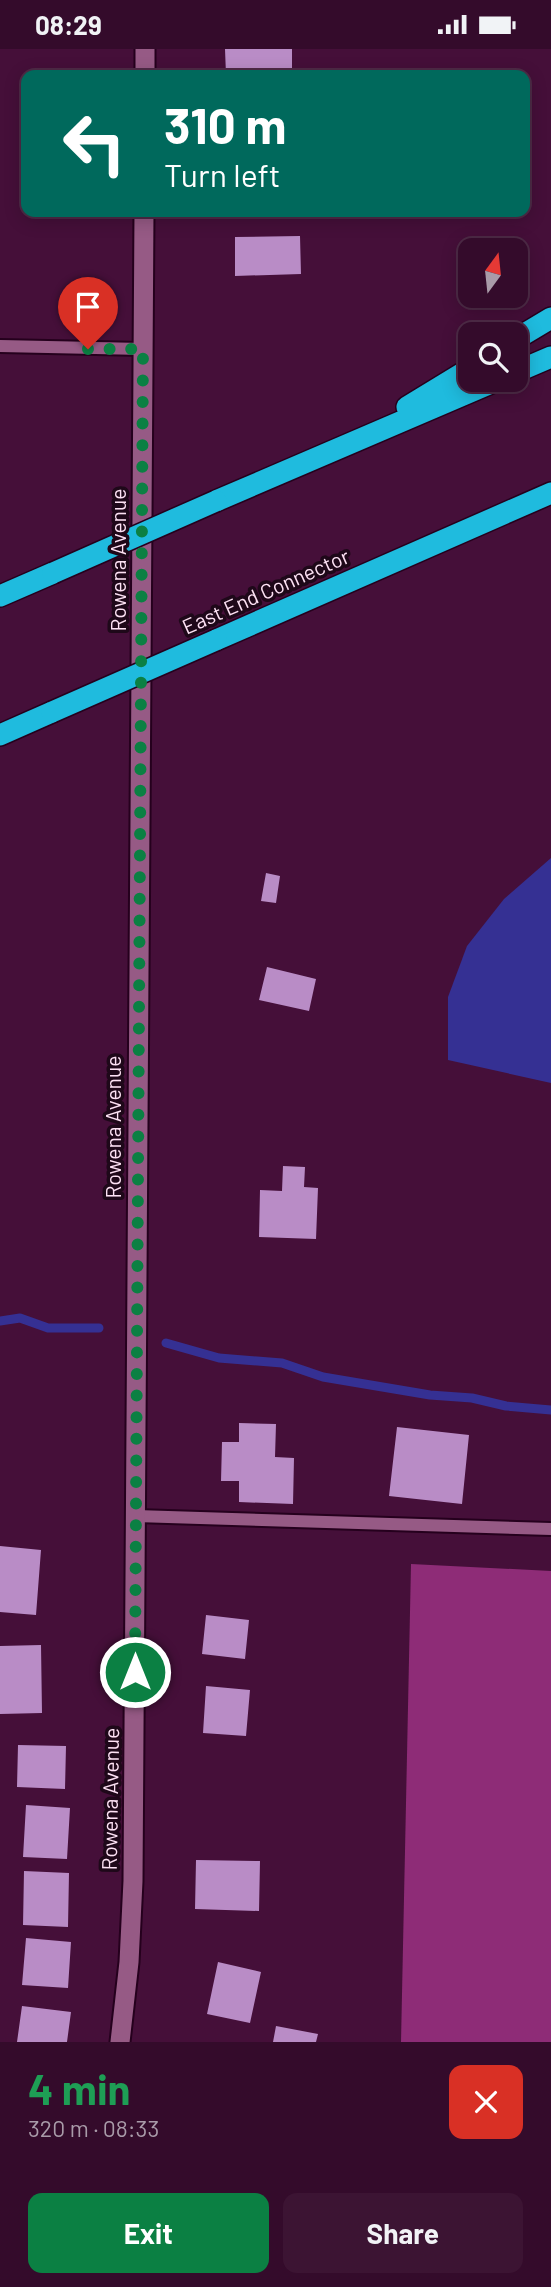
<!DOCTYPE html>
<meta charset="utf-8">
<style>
:root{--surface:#340b2b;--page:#3c1433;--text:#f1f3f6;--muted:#a99ba9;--line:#4e2b47;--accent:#0b8043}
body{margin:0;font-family:Barlow,sans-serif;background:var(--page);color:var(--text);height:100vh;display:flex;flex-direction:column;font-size:26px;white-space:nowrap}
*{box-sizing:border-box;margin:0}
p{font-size:23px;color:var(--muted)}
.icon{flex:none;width:38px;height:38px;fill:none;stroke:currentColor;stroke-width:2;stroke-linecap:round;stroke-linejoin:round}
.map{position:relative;height:1993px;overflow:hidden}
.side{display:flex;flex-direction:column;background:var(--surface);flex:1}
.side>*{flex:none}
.guide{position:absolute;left:21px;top:21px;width:509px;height:147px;border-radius:14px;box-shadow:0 4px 18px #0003,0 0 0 2px var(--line);background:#00695c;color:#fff;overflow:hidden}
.needle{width:46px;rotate:15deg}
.tools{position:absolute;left:458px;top:189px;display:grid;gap:14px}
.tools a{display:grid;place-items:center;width:70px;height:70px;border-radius:14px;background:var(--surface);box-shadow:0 4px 18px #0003,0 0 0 2px var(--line);font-size:35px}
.pin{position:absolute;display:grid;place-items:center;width:60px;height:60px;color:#fff;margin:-72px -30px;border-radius:50% 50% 50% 0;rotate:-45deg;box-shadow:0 0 7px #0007}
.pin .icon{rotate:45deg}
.me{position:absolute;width:77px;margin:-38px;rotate:0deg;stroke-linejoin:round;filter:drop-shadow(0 0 5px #0008)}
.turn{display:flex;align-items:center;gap:24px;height:147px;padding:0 28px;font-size:32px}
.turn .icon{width:91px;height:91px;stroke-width:2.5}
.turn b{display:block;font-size:49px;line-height:60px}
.round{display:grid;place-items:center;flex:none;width:74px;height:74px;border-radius:14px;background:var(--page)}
.summary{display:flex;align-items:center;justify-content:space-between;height:119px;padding:0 28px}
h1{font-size:42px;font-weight:700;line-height:52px;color:#1e9e55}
.primary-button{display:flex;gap:14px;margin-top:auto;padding:14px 28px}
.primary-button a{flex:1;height:80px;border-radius:14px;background:var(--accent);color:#fff;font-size:28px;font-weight:700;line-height:80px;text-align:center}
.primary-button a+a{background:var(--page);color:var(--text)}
.status{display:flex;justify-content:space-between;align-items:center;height:49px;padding:0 35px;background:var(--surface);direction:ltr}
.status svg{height:19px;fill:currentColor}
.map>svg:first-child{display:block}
</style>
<div class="status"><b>08:29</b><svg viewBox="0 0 49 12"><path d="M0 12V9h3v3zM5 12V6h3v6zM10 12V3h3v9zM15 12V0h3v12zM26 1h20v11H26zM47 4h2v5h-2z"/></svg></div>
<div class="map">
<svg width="551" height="1993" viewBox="0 0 551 1993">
<rect width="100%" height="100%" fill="#450f39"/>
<!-- forest -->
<path fill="#8e2c77" d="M411 1515 551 1522V1993H401Z"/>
<!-- water -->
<path fill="#353093" d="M551 809V1034L448 1011V948L467 897 504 850Z"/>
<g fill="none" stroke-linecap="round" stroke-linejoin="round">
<!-- stream -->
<path stroke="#353093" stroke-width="9" d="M0 1272 20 1269 48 1279H99
M166 1294 219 1309 282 1314 323 1328 430 1346 472 1349 506 1357 551 1361"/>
</g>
<!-- building -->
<path fill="#b98cc6" d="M225 0H292V26H226Z
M300 187 301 225 235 227V188Z
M266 824 280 827 276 854 261 852Z
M267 918 316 930 309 962 259 951Z
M283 1117 305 1118 304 1138 318 1139 316 1190 259 1188 260 1141 282 1142Z
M239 1374 276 1375 275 1408 294 1409 293 1455 239 1453V1432H221L222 1393H239Z
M397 1378 469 1386 462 1455 389 1447Z
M0 1497 41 1501 36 1566 0 1563Z
M206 1566 249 1571 245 1610 202 1605Z
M41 1596 42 1664 0 1665V1597Z
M206 1637 250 1641 246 1687 203 1684Z
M18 1696 66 1697 65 1740 17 1738Z
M26 1756 70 1759 67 1810 23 1808Z
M196 1811 260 1812 259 1862 195 1860Z
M24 1822 69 1824 68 1878 23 1876Z
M26 1889 71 1893 68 1939 22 1936Z
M218 1913 261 1923 250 1974 207 1965Z
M22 1957 71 1963 67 1993H17Z
M276 1977 318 1985 316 1993H273Z"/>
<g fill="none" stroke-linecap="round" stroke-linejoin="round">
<!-- service casing -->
<g stroke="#25001d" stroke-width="16">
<path id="service" d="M0 297 143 300
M136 1467 551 1480"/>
</g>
<!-- minor casing -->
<g stroke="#25001d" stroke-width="23">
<path id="minor" d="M145 26V0
M120 1993 129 1913 133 1832 144 163"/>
</g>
<!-- motorway casing -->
<g stroke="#25001d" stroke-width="24">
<path id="motorway" d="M516 290 551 269
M516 323 551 308
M407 358 471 319
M216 452 498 331
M0 547 53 524
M216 591 551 444
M0 686 52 663"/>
</g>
<!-- service -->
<use href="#service" stroke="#965a85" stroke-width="12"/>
<!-- minor -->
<use href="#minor" stroke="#965a85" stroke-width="19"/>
<!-- motorway -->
<use href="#motorway" stroke="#1fbbde" stroke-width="21"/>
<!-- motorway-bridge casing -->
<g stroke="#25001d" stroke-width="24" stroke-linecap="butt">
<path id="motorway-bridge" d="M53 524 216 452
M52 663 216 591"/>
</g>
<!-- motorway-bridge -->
<use href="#motorway-bridge" stroke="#1fbbde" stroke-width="21"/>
</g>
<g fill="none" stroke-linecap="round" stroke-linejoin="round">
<!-- route -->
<path stroke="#0b8043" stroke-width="12" stroke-dasharray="0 21.6" d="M88 300H143L135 1623"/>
</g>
<g text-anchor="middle" stroke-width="7" stroke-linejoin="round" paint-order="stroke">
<!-- street labels -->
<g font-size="21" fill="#fde1f4" stroke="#1e0819">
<text transform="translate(119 511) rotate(-90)" y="7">Rowena Avenue</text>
<text transform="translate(266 543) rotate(-24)" y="7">East End Connector</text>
<text transform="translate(114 1078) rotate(-90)" y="7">Rowena Avenue</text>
<text transform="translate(111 1750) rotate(-89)" y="7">Rowena Avenue</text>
</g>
</g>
</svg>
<div class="tools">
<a><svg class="needle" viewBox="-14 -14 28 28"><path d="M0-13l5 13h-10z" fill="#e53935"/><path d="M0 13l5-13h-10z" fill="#a99ba9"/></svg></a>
<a><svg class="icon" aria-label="search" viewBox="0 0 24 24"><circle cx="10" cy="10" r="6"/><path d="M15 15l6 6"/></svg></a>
</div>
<div class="pin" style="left:88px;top:300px;background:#d93025"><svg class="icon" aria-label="arrive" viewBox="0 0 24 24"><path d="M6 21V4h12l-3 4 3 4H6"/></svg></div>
<svg class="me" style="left:135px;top:1623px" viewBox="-20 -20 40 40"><circle r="17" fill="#0b8043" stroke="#fff" stroke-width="3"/><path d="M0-11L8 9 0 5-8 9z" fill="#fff"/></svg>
<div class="guide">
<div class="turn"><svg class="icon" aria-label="left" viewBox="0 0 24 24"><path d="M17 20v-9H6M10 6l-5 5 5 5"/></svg><div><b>310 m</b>Turn left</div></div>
</div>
</div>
<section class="side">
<div class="summary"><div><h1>4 min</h1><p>320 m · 08:33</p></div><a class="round" style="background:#d93025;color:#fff"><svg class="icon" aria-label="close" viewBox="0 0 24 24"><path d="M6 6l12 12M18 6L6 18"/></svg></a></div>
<div class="primary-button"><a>Exit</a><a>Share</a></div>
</section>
